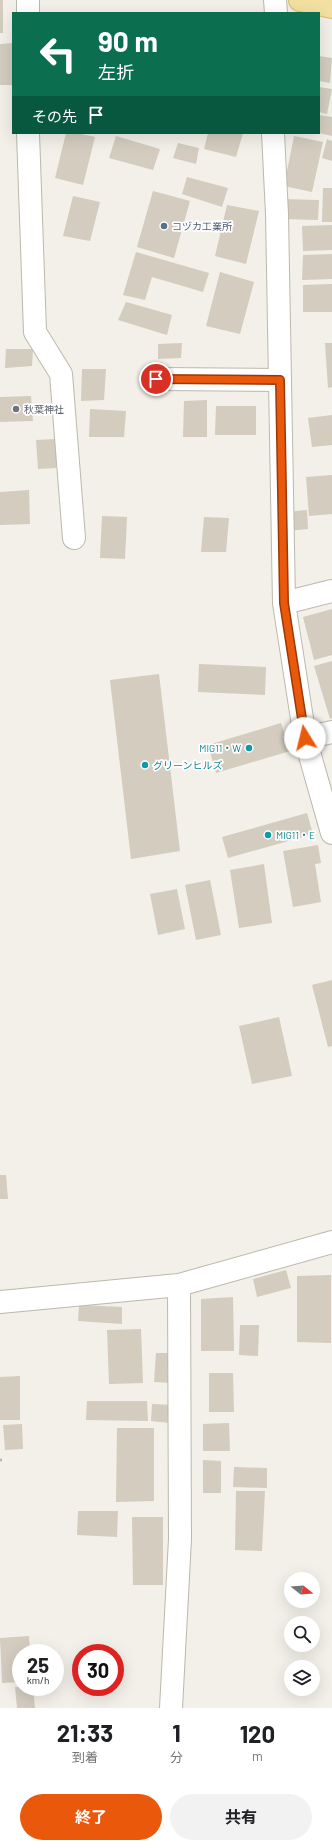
<!DOCTYPE html>
<html lang="ja">
<meta charset="utf-8">
<style>
:root{--surface:#fff;--page:#f2f2f2;--text:#202124;--muted:#757577;--accent:#ea580c}
body{margin:0;font-family:Barlow,"Noto Sans JP",sans-serif;background:var(--page);color:var(--text);height:100vh;display:flex;flex-direction:column;font-size:15px;white-space:nowrap}
*{box-sizing:border-box;margin:0}
p{font-size:13px;color:var(--muted)}
.icon{flex:none;width:22px;height:22px;fill:none;stroke:currentColor;stroke-width:2;stroke-linecap:round;stroke-linejoin:round}
.map{position:relative;height:1708px;overflow:hidden}
.panel{display:flex;flex-direction:column;background:var(--surface);flex:1}
.panel>*{flex:none}
.top-card{position:absolute;left:12px;top:12px;width:308px;height:122px;border-radius:0px;box-shadow:0 4px 16px #0002;background:#0b6e4f;color:#fff;overflow:hidden}
.needle{width:26px;rotate:107deg}
.controls{position:absolute;left:284px;top:1572px;display:grid;gap:8px}
.controls a{display:grid;place-items:center;width:36px;height:36px;border-radius:50%;background:var(--surface);box-shadow:0 4px 16px #0002;font-size:20px}
.speed{position:absolute;left:12px;top:1644px;display:flex;gap:8px;font-size:20px;font-weight:700;text-align:center}
.speed>*{display:grid;place-content:center;width:52px;height:52px;border-radius:50%;background:var(--surface);box-shadow:0 4px 16px #0002;line-height:1}
.speed small{font-size:10px;font-weight:400}
.speed .limit{border:6px solid #d22;background:#fff;color:#111}
.pin{position:absolute;display:grid;place-items:center;width:34px;height:34px;color:#fff;margin:-17px;border:2px solid #fff;border-radius:50%;box-shadow:0 1px 4px #0007}
.me{position:absolute;width:44px;margin:-22px;rotate:351deg;stroke-linejoin:round;filter:drop-shadow(0 0 3px #0008)}
.turn{display:flex;align-items:center;gap:14px;height:84px;padding:0 20px;font-size:18px}
.turn .icon{width:52px;height:52px;stroke-width:2.5}
.turn b{display:block;font-size:28px;line-height:34px}
.then{display:flex;align-items:center;height:38px;padding:0 20px;background:#0003;gap:8px;font-size:15px}
.eta{display:flex;justify-content:space-evenly;align-items:center;height:68px;text-align:center}
.eta b{font-size:24px;font-weight:700;line-height:28px}
.button{display:flex;gap:8px;margin-top:auto;padding:8px 20px}
.button a{flex:1;height:46px;border-radius:24px;background:var(--accent);color:#fff;font-size:16px;font-weight:700;line-height:46px;text-align:center}
.button a+a{background:var(--page);color:var(--text)}
.map>svg:first-child{display:block}
</style>
<div class="map">
<svg width="332" height="1708" viewBox="0 0 332 1708">
<rect width="100%" height="100%" fill="#f2f0e8"/>
<!-- building -->
<path fill="#d3ccbf" d="M0 0H3V33H0Z
M13 43V85H0V44Z
M319 56 332 58 330 83 319 81Z
M319 87 332 89 327 114 319 112Z
M319 115 332 117V136L319 133Z
M66 133H77L95 137 83 185 55 178Z
M208 133H243L236 157 204 149Z
M116 136 160 149 153 170 109 158Z
M294 136 323 142 312 192 284 186Z
M327 139 332 141V161L322 158Z
M178 143 199 148 196 164 173 158Z
M187 177 228 188 222 207 182 194Z
M323 188H332V222H322Z
M153 191 190 201 174 258 137 247Z
M73 196 100 202 90 241 63 236Z
M283 199 319 200 318 220 282 219Z
M227 205 259 211 246 264 215 256Z
M332 225V250L303 251 302 226Z
M136 252 209 273 203 292 152 277 145 300 123 295Z
M332 254V279L302 280 303 255Z
M220 272 254 282 240 334 206 326Z
M332 284V312H303V285Z
M126 302 172 315 167 335 118 320Z
M182 343 181 358 158 359V344Z
M325 343H332V387L328 388Z
M6 349H33L32 366 5 368Z
M82 369H106L104 400 81 401Z
M31 396 33 421 0 422V397Z
M207 400V437H183L184 401Z
M216 406H256V435H215Z
M90 409 126 411 124 437H89Z
M332 415V445L312 447 308 418Z
M56 439V468L38 469 36 440Z
M332 475V514L309 516 306 477Z
M29 490 30 524 0 525V492Z
M307 510 308 529 287 531 286 512Z
M102 516 127 517 125 559 100 558Z
M204 517 229 518 226 552H201Z
M332 609V655L314 660 303 617Z
M332 661V718L330 719 314 666Z
M199 664 266 667 265 695 198 692Z
M159 674 180 851 131 859 110 680Z
M281 723 290 751 216 773 208 745Z
M307 813 313 834 228 858 222 837Z
M318 845 321 863 315 864 321 902 293 907 283 851Z
M264 864 272 923 239 928 230 870Z
M210 880 221 935 196 940 185 885Z
M177 889 185 929 158 935 150 894Z
M332 980V1046L328 1047 312 985Z
M279 1017 292 1076 252 1084 239 1026Z
M0 1175H6L8 1199H0Z
M286 1270 291 1288 257 1297 253 1279Z
M331 1275V1343L297 1342V1276Z
M233 1297 234 1351H201V1299Z
M79 1305 122 1307V1324L78 1321Z
M240 1325H259L258 1356 239 1355Z
M141 1329 143 1383 109 1384 107 1330Z
M156 1353H173L172 1383 154 1382Z
M209 1373H233L234 1412H209Z
M20 1376V1420H0V1377Z
M87 1401H147L148 1421 86 1420Z
M152 1404 172 1405 170 1423 151 1421Z
M229 1423 230 1451H203V1424Z
M22 1424 23 1449 5 1450 3 1425Z
M117 1428H154V1501L116 1502Z
M203 1460 221 1461V1493H203Z
M234 1467 267 1468V1488L233 1487Z
M236 1491H265L262 1551 235 1550Z
M78 1511H118L117 1537 77 1535Z
M132 1517H163V1585H133Z
M29 1636 30 1653H21V1682L2 1683 0 1638Z
M15 1687H33L35 1708H17Z"/>
<g fill="none" stroke-linecap="round" stroke-linejoin="round">
<!-- minor casing -->
<g stroke="#bdb8ac" stroke-width="24">
<path id="minor" d="M28 0V13
M275 0 276 13
M28 133 35 332 61 374 74 538
M273 133 277 214 284 603 305 738 332 833
M156 379 280 380
M284 603 332 591
M305 738 332 732
M0 1302 179 1285 332 1242
M171 1708 180 1539 179 1285"/>
</g>
<!-- major casing -->
<g stroke="#d7bc72" stroke-width="24">
<path id="major" d="M300 0 332 7"/>
</g>
<!-- path -->
<path stroke="#bdb49f" stroke-width="2.5" stroke-dasharray="2 2" stroke-linecap="butt" d="M0 1460H3"/>
<!-- minor -->
<use href="#minor" stroke="#fff" stroke-width="22"/>
<!-- major -->
<use href="#major" stroke="#f3dfa0" stroke-width="22"/>
</g>
<g fill="none" stroke-linecap="round" stroke-linejoin="round">
<!-- route casing -->
<g stroke="#983908" stroke-width="10">
<path id="route" d="M156 379 280 380 284 603 305 738"/>
</g>
<!-- route -->
<use href="#route" stroke="#ea580c" stroke-width="7"/>
</g>
<!-- markers -->
<circle fill="#5c6f8a" stroke="#fff" stroke-width="1.5" cx="164" cy="226" r="4"/>
<circle fill="#6b7280" stroke="#fff" stroke-width="1.5" cx="16" cy="409" r="4"/>
<g fill="#0f9aa8" stroke="#fff" stroke-width="1.5">
<circle cx="249" cy="748" r="4"/>
<circle cx="145" cy="765" r="4"/>
<circle cx="268" cy="835" r="4"/>
</g>
<g text-anchor="middle" stroke-width="3.5" stroke-linejoin="round" paint-order="stroke">
<!-- service labels -->
<g font-size="10" fill="#4e5e75" stroke="#fff" text-anchor="start">
<text x="172" y="230">コヅカ工業所</text>
</g>
<!-- worship labels -->
<g font-size="10" fill="#5b616d" stroke="#fff" text-anchor="start">
<text x="24" y="413">秋葉神社</text>
</g>
<!-- culture labels -->
<g font-size="10" fill="#0d838f" stroke="#fff" text-anchor="start">
<text x="241" y="752" text-anchor="end">MIG11・W</text>
<text x="153" y="769">グリーンヒルズ</text>
<text x="276" y="839">MIG11・E</text>
</g>
</g>
</svg>
<div class="controls">
<a><svg class="needle" viewBox="-14 -14 28 28"><path d="M0-13l5 13h-10z" fill="#e53935"/><path d="M0 13l5-13h-10z" fill="#757577"/></svg></a>
<a><svg class="icon" aria-label="search" viewBox="0 0 24 24"><circle cx="10" cy="10" r="6"/><path d="M15 15l6 6"/></svg></a>
<a><svg class="icon" aria-label="layers" viewBox="0 0 24 24"><path d="M12 4l9 5-9 5-9-5zM3 14l9 5 9-5"/></svg></a>
</div>
<div class="speed"><div>25<small>km/h</small></div><div class="limit">30</div></div>
<div class="pin" style="left:156px;top:379px;background:#d93025"><svg class="icon" aria-label="arrive" viewBox="0 0 24 24"><path d="M6 21V4h12l-3 4 3 4H6"/></svg></div>
<svg class="me" style="left:305px;top:738px" viewBox="-20 -20 40 40"><circle r="19" fill="#fff"/><path d="M0-13L10 11 0 6-10 11z" fill="#ea580c"/></svg>
<div class="top-card">
<div class="turn"><svg class="icon" aria-label="left" viewBox="0 0 24 24"><path d="M17 20v-9H6M10 6l-5 5 5 5"/></svg><div><b>90 m</b>左折</div></div>
<div class="then">その先<svg class="icon" aria-label="arrive" viewBox="0 0 24 24"><path d="M6 21V4h12l-3 4 3 4H6"/></svg></div>
</div>
</div>
<section class="panel">
<div class="eta">
<div><b>21:33</b><p>到着</p></div>
<div><b>1</b><p>分</p></div>
<div><b>120</b><p>m</p></div>
</div>
<div class="button"><a>終了</a><a>共有</a></div>
</section>
